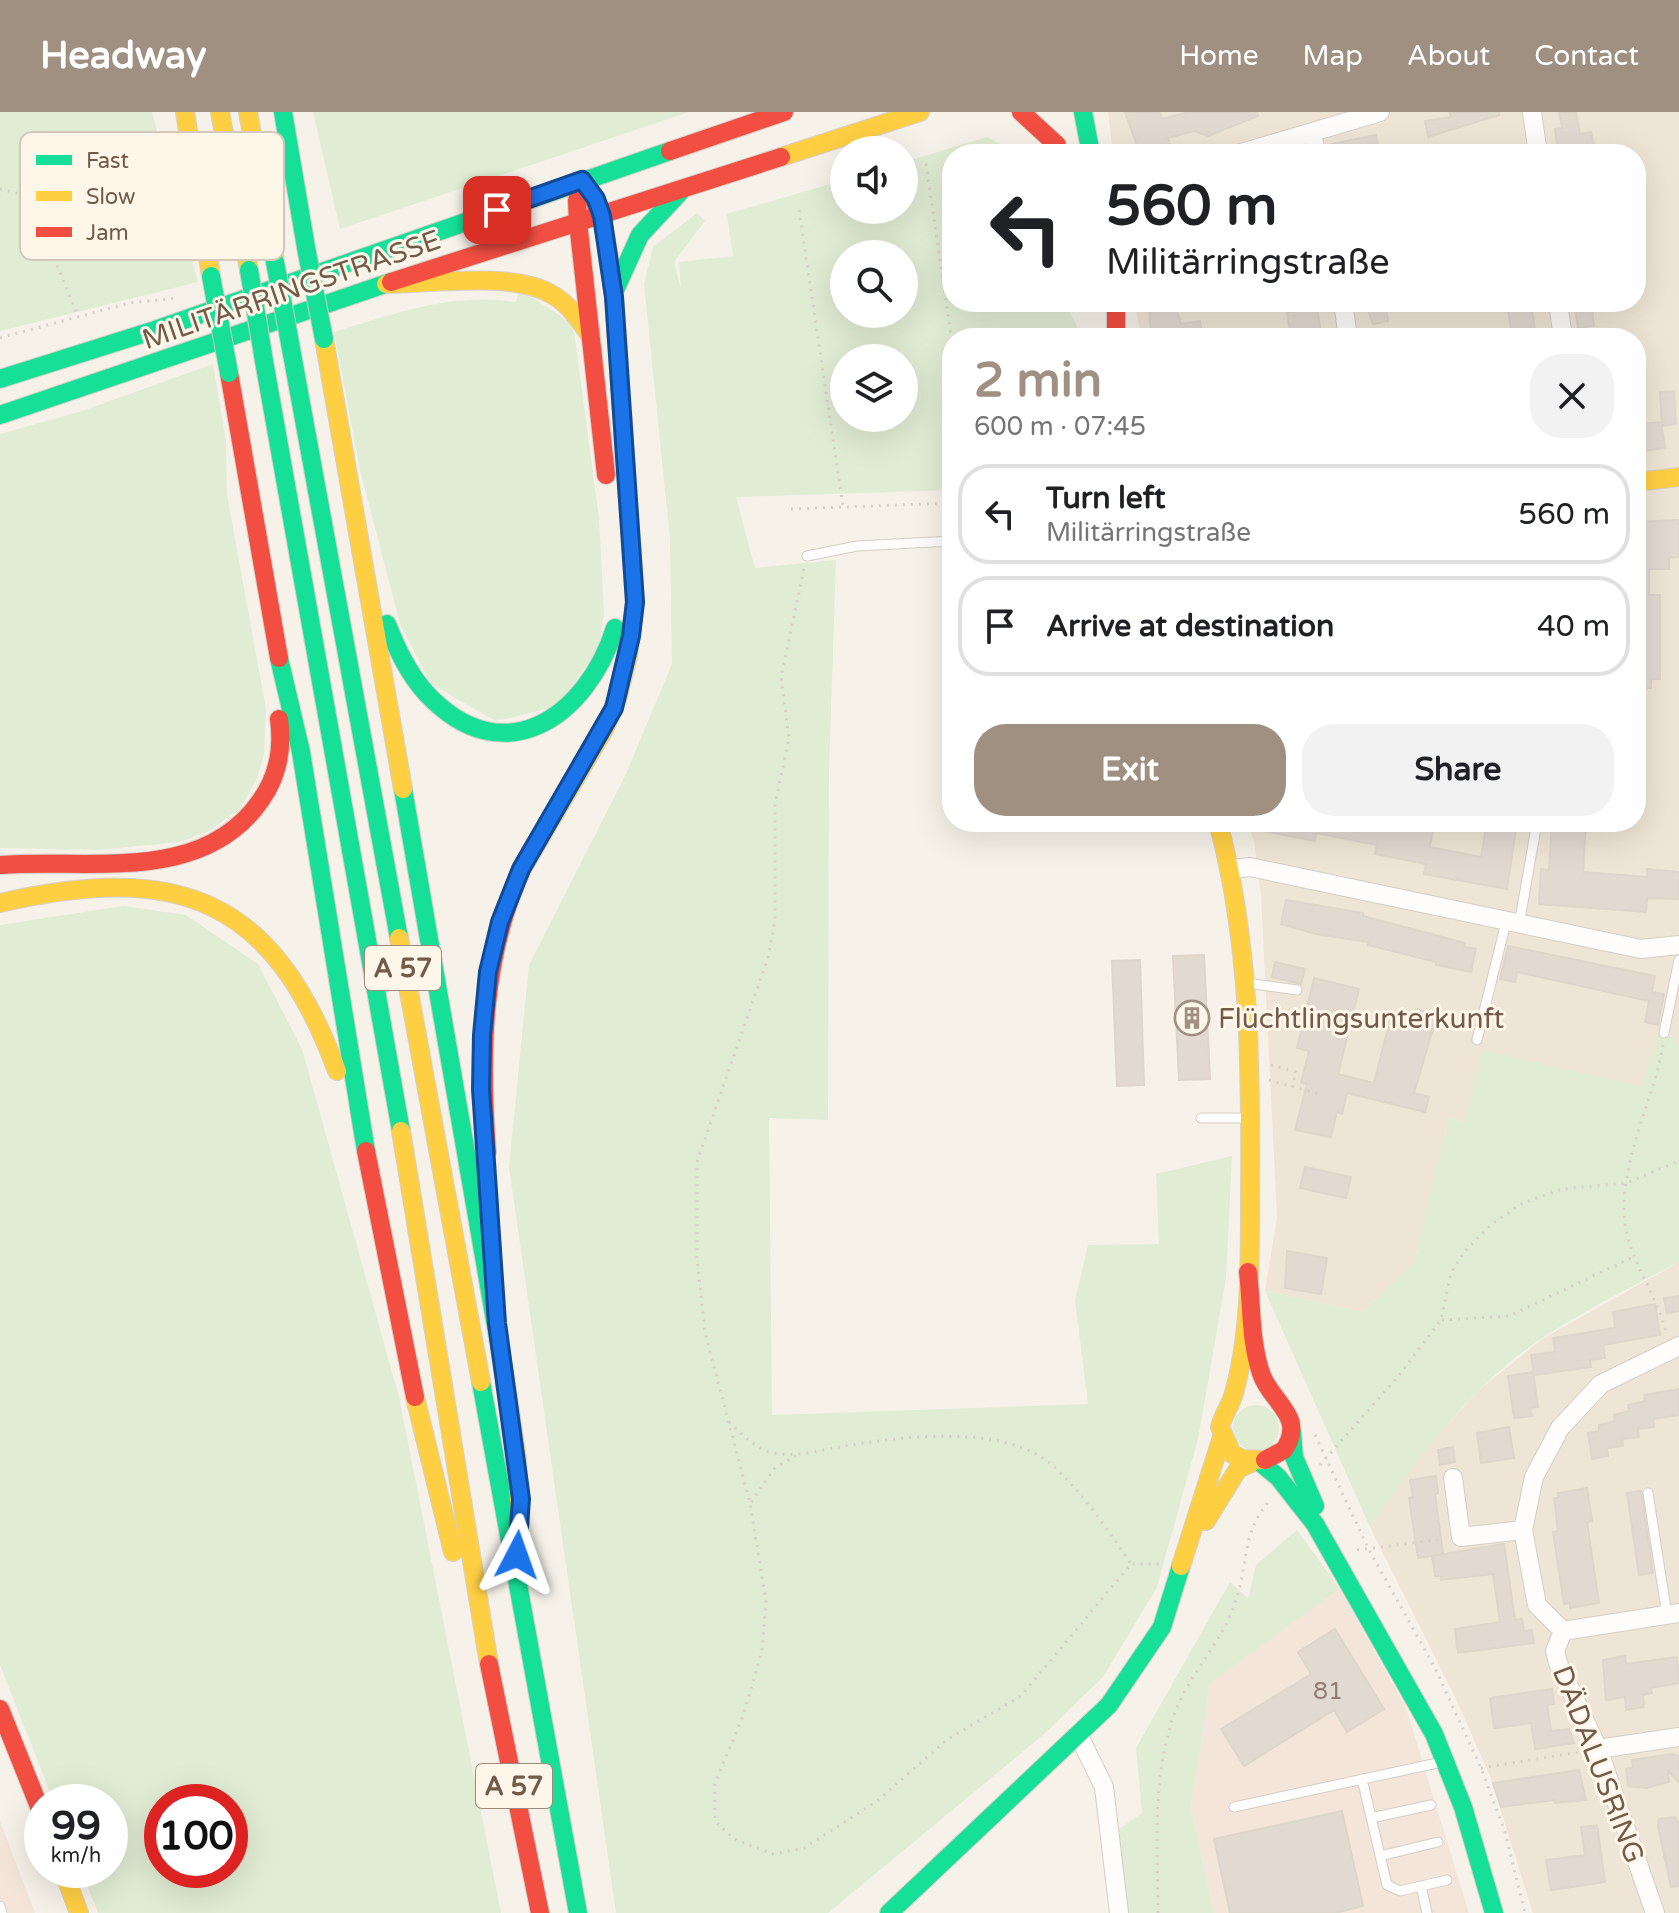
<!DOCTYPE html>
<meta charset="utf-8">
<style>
:root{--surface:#fff;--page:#f2f2f2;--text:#202124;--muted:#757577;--line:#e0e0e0;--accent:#a09082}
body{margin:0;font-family:"Varela Round",sans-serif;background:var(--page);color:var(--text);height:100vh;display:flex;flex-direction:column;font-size:30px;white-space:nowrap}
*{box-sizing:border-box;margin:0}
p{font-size:26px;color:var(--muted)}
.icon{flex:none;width:44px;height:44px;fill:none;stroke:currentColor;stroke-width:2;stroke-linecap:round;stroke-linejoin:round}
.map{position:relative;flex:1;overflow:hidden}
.drawer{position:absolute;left:942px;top:216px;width:704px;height:504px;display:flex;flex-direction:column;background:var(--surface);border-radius:32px;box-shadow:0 8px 32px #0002}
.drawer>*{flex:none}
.guide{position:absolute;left:942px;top:32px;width:704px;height:168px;border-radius:32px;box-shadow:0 8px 32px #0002;background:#fff;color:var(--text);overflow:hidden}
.tools{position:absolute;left:830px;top:24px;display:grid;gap:16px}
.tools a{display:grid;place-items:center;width:88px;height:88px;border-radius:50%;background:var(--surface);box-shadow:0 8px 32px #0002;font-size:40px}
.speed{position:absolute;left:24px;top:1672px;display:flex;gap:16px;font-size:40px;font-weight:700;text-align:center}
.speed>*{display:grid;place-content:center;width:104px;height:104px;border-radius:50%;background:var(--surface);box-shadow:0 8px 32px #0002;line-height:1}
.speed small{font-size:20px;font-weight:400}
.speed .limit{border:12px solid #d22;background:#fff;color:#111}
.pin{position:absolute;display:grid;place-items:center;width:68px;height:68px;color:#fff;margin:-34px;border-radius:16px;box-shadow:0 4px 12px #0006}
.me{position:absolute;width:88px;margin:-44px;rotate:4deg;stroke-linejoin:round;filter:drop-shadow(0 0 6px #0008)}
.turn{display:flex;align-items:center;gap:28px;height:168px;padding:0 32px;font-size:36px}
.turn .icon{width:104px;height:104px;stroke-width:2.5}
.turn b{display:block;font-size:56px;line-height:68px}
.round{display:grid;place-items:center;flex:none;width:84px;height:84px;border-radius:32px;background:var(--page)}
.head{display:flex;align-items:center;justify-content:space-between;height:136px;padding:0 32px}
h1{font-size:48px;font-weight:700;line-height:60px;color:var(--accent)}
.action{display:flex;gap:16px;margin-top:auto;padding:16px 32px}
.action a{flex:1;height:92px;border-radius:32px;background:var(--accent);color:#fff;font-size:32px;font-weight:700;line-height:92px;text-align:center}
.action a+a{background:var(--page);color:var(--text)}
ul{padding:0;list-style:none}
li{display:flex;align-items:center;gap:24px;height:100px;margin:0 16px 12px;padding:0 16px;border:4px solid var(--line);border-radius:32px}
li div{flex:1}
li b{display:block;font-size:30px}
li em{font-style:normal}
header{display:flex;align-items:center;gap:48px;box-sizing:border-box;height:112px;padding:0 40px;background:var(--accent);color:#fff}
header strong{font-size:38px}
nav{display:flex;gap:44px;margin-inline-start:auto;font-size:28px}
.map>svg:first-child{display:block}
</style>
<header>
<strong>Headway</strong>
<nav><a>Home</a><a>Map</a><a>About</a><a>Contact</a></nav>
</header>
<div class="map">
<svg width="1679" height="1801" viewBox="0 0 1679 1801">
<rect width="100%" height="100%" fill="#f6f2e9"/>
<!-- residential -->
<path fill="#efe5d6" d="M1108 0H1679V933L1672 924 1644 975 1465 1010 1449 1006 1414 1150 1363 1200 1265 1179 1277 1105 1261 783 1254 728 1246 710H1636V226H1141L1135 190H1636V42H1113Z
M1679 1150V1801H1533L1490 1664 1456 1587 1370 1415 1421 1341 1479 1278 1542 1227Z"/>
<!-- commercial -->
<path fill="#f4e5da" d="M1340 1477 1406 1596 1469 1801H1214L1191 1696 1210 1570Z
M0 1709 35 1801H0Z"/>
<!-- green -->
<path fill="#e1ecd4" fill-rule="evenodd" d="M0 0H152L198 170 0 219Z
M313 0H689L340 117Z
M987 25 1019 42H952V190H1064L1083 226H952V378L736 385 755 456 836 448 829 657 828 1008 769 1006 772 1303 1088 1292 1075 1188 1088 1133 1159 1132 1156 1062 1232 1044 1226 1166 1198 1327 1157 1475 1103 1565 1043 1623 828 1801H616L509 1055 529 853 626 662 672 552 670 427 644 172 653 135 697 101 705 109 674 150 681 177 679 150 733 144 727 102 844 68V98H904V50ZM844 142H904V202H844ZM844 246H904V306H844Z
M519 177 573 212 599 406 604 501 599 535 559 594 496 609 431 572 400 512 360 358 334 220C397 201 449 181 516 190Z
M213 252 226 329 227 383 266 597 264 642 257 667 240 697 209 719 180 730 96 738 0 736V322L82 299Z
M123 794 186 803 258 852 302 937 399 1285 501 1801H98L81 1758H110V1690H54L0 1553V813ZM162 1690H230V1758H162Z
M1657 920 1672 924 1679 933V1150C1633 1174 1587 1197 1544 1225 1471 1273 1419 1345 1370 1415L1265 1179 1363 1200 1414 1150 1449 1006 1465 1010 1482 938 1643 975Z
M1233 1316a23 23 0 1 1 46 0a23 23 0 1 1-46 0Z
M1297 1418 1340 1477 1210 1571 1191 1696 1214 1801H1113L1107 1726 1142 1701 1136 1636 1230 1470 1248 1486 1256 1453Z"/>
<!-- building -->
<path fill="#e2dad1" stroke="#ded5cb" stroke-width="2" d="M1125 0H1160L1162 7 1189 0H1257L1258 4 1208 24 1194 19 1168 26 1170 33 1159 36 1156 42H1140Z
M1449 0H1499V3L1428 25 1425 9 1451 5Z
M1559 0H1576L1580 22 1591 20 1594 34 1558 40 1555 17 1562 16Z
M1376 23 1379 42H1328L1327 33Z
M1149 190H1174L1181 212 1200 209 1203 226H1151Z
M1365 190H1385L1388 209 1373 212Z
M1507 190H1531L1536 226H1512Z
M1574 190H1591L1594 214 1578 216Z
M1317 196 1322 226H1291L1287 200Z
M1674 279 1676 312 1662 314 1660 280Z
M1661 310 1665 336 1636 340V313Z
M1679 408V445L1669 446V457H1649V483H1660V567H1651V576H1636L1641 491H1636V410Z
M1248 710H1416L1434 714 1430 735 1481 745 1487 710H1517L1507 777 1424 762 1426 752 1375 742 1377 733 1316 721 1315 729 1248 716Z
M1552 710H1586L1583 760 1647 765V757L1679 760V787L1647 786 1646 800 1539 792 1541 757 1549 758Z
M1286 788 1363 801V804L1465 831 1464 835 1476 837 1471 860 1436 853V850L1368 833V830L1316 822 1281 812Z
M1508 834 1655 864 1652 880 1664 882 1658 913 1645 910 1649 889 1517 860 1515 870 1500 867Z
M1204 843 1210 967 1179 968 1173 844Z
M1140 848 1144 973 1117 974 1112 849Z
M1275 850 1305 857 1301 872 1272 865Z
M1314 866 1359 877 1338 962 1374 971 1392 900 1414 905 1416 897 1437 903 1414 981 1429 985 1425 1000 1347 981 1342 1002 1337 1000 1331 1025 1295 1018 1307 972 1301 971 1309 939 1297 936Z
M1305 1055 1351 1065 1346 1086 1300 1076Z
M1287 1139 1327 1146 1321 1182 1285 1176Z
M1679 1184V1199L1667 1201 1664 1186Z
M1655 1192 1660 1223 1603 1233 1605 1246 1590 1248 1591 1255 1534 1263 1531 1243 1555 1240 1553 1226 1615 1216 1613 1200Z
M1533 1260 1538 1295 1530 1296 1532 1304 1514 1306 1508 1264Z
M1679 1277V1303L1653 1307 1654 1315 1638 1317 1639 1325 1622 1327 1623 1334 1607 1336 1608 1344 1592 1347 1588 1321 1599 1319V1313L1615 1309 1614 1303 1629 1299 1628 1293 1645 1289 1644 1283Z
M1509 1315 1514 1346 1481 1351 1477 1321Z
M1453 1335 1455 1350 1440 1353 1438 1338Z
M1436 1364 1438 1381 1435 1382 1443 1442 1418 1446 1409 1386 1413 1385 1410 1368Z
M1587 1376 1592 1409 1587 1410 1599 1491 1570 1496V1491L1564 1492 1553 1420 1558 1419 1554 1386H1559L1558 1381Z
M1641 1379 1653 1461 1639 1463 1627 1381Z
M1504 1432 1515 1508 1522 1507 1524 1519 1532 1518 1534 1531 1458 1541 1455 1517 1500 1510 1493 1462 1441 1468V1464H1435L1432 1444Z
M1335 1517 1384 1597 1347 1620 1334 1598 1244 1654 1221 1617 1311 1562 1298 1540Z
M1625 1544 1626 1552 1677 1545 1679 1571 1651 1576 1652 1581 1643 1583 1644 1595 1626 1598 1625 1585 1606 1588 1603 1548Z
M1552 1577 1554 1592 1547 1593 1551 1619 1569 1617 1574 1631 1535 1637 1531 1611 1494 1616 1490 1586Z
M1672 1642 1679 1644V1670L1668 1659 1669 1670 1646 1676 1628 1674 1626 1657 1633 1656 1632 1648Z
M1579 1658 1586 1688 1555 1691 1554 1688 1501 1695 1493 1671Z
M1342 1699 1363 1794 1335 1801H1230L1214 1727Z
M1675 1705 1679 1712V1774L1671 1775 1658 1715 1659 1707Z
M1597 1713 1605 1770 1551 1778 1546 1748 1585 1743 1581 1715Z"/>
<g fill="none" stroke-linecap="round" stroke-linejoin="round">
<!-- lane casing -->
<g stroke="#d4cec6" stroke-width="11">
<path id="lane" d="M807 444 857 434 952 429
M1519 813 1537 710
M1247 871 1297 878
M1664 921 1679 848
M1477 928 1506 810
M1201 1006H1246
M1648 1381 1667 1503
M1362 1667 1387 1773 1400 1779 1447 1768
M1234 1695 1442 1650
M1371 1706 1431 1693
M1380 1744 1438 1730
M1421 1774 1427 1801
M0 1794 2 1801"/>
</g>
<!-- street casing -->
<g stroke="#d4cec6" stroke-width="20">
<path id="street" d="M1532 0 1538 42
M1312 20 1316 42
M1238 42 1380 0
M1343 190 1348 226
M1558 190 1563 226
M1232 757 1250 755 1641 837 1679 833
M1453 1366 1461 1425 1523 1418
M1563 1519 1537 1493 1523 1418 1534 1365 1560 1316 1601 1272 1679 1234
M1563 1519 1555 1539 1558 1551 1598 1637 1655 1801
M1563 1519 1679 1501
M1079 1624 1104 1675 1119 1801
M1598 1637 1679 1625"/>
</g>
<!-- fast casing -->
<g stroke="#d6cfc7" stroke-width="20">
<path id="fast" d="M283 0 307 141
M1083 0 1091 42
M615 178 640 123 681 79
M292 242 399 826
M264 249 401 1019
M0 267 155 218 670 39
M0 303 391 170
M387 512C397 537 408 561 426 581 503 664 587 605 615 516
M279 546 301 640 366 1039
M403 677 505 1266
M481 1270 578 1801
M1292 1320 1294 1345 1315 1394
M1261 1351 1278 1365 1315 1412 1434 1622 1463 1695 1494 1801
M889 1801 1109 1593 1162 1515 1181 1454"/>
</g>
<!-- slow casing -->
<g stroke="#d6cfc7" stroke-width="20">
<path id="slow" d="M185 0 211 164
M220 0 249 158
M248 0 275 150
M781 45 920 0
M386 172C431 172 512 159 551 182 568 191 579 207 589 222
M324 227 403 677
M1636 370 1679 365
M1218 710C1251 833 1251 960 1250 1086 1250 1150 1251 1220 1234 1281 1231 1293 1223 1303 1220 1315L1232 1342 1243 1347 1265 1348
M522 757 604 618 618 584 628 544 635 490 614 183
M0 791C176 751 272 783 337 959
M399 826 481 1270
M401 1019 489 1552
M505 1266 517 1347 520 1411
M415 1285 453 1440
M1206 1409 1238 1357 1251 1351
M1181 1454 1222 1325
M63 1758 79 1801"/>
</g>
<!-- jam casing -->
<g stroke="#d6cfc7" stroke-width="20">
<path id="jam" d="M1021 0 1057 33
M670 39 784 0
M582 68 577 89 578 110 606 363
M582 68C607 102 608 142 614 183
M391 170 781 45
M1116 190V226
M229 261 279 546
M0 753C88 746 203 773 261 688 278 664 283 636 279 607
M366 1039 415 1285
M487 1040C480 943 481 847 522 757
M1248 1160C1252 1193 1250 1229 1261 1261 1270 1290 1307 1304 1284 1338L1265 1348
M489 1552 540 1801
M0 1597 42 1702"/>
</g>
<!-- path -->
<path stroke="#d7d0ca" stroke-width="3" stroke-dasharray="2 6" stroke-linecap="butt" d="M926 52 952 230
M0 77 28 84 78 204
M799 98 843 394
M1088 190 1093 205
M0 226 129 191 178 186
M791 397 952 391
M804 457 781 565 789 626 775 693V809L768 846 697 1050V1147L705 1220 750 1391 766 1489 762 1539 744 1601 715 1672V1709L734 1727 772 1742 804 1736 876 1690 948 1627 1021 1584 1131 1452H1161
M1663 933C1653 992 1615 1057 1626 1118 1634 1155 1656 1182 1666 1220
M1271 953 1296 960 1292 975
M1269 968 1320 982
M1442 1208 1509 1204 1633 1145
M729 1310C740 1321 752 1333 767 1339 789 1347 817 1339 839 1335 898 1325 1003 1310 1052 1353 1080 1378 1110 1420 1131 1452
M1315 1323 1368 1436 1434 1554 1481 1656 1505 1720 1525 1801
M1320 1353 1396 1267 1441 1208 1451 1161 1465 1139 1493 1111 1523 1091 1562 1077 1626 1071 1679 1049
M751 1390 774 1357 798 1342
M1357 1438 1444 1427
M1481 1656 1580 1640
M30 1719 42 1751
M1158 1801C1158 1733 1151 1660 1177 1595 1192 1560 1221 1530 1234 1494 1249 1454 1240 1421 1271 1387"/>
<!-- lane -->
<use href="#lane" stroke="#fefdfc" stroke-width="9"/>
<!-- street -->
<use href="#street" stroke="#fefdfc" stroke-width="18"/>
<!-- fast -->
<use href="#fast" stroke="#16e098" stroke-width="18"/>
<!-- slow -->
<use href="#slow" stroke="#ffcf43" stroke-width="18"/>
<!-- jam -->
<use href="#jam" stroke="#f24e42" stroke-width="18"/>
<!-- fast-bridge casing -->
<g stroke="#d5cdc5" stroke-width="20" stroke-linecap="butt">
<path id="fast-bridge" d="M307 141 324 227
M275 150 292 242
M249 158 264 249
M211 164 229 261"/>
</g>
<!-- fast-bridge -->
<use href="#fast-bridge" stroke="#16e098" stroke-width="18"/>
</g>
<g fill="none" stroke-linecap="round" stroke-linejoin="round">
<!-- route casing -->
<g stroke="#114b97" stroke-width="20">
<path id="route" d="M497 98 582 68 596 87 602 104 614 185 635 490 631 524 614 596 521 757 500 810 488 860 482 923 481 977 497 1211 521 1387 517 1443"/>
</g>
<!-- route -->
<use href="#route" stroke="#1a73e8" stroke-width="14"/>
</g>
<!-- icons -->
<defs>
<g id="building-ring" transform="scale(1.8)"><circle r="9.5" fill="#fef7e9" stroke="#a09082" stroke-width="1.5"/><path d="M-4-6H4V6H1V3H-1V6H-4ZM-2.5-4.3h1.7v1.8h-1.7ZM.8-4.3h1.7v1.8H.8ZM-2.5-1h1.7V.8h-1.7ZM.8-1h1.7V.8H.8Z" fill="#a09082"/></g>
</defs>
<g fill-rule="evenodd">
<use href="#building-ring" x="1192" y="906"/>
</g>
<g text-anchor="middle" stroke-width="6" stroke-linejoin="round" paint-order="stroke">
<!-- number labels -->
<g font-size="24" fill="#907d6f">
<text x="1328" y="1587">81</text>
</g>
<!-- shield labels -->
<g fill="#fef7e9" stroke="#9c8a7a" stroke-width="2">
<rect x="365" y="834" width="76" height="44" rx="6"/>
<rect x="476" y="1652" width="76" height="44" rx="6"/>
</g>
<g font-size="26" font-weight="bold" fill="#725b4b">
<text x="403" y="865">A 57</text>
<text x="514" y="1683">A 57</text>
</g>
<!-- street labels -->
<g font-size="28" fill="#725b4b" stroke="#fef7e9">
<text transform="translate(291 177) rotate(-19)" y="10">MILITÄRRINGSTRASSE</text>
<text transform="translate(1599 1652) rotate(69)" y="10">DÄDALUSRING</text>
</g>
<!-- poi labels -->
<g font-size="28" fill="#725b4b" stroke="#fef7e9" text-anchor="start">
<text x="1218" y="916">Flüchtlingsunterkunft</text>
</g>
</g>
<!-- legend -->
<rect x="20" y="20" width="264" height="128" rx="12" fill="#fef7e9" stroke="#d4c8ba" stroke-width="2"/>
<rect x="36" y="43" width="36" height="10" fill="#16e098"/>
<rect x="36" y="79" width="36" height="10" fill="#ffcf43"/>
<rect x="36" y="115" width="36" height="10" fill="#f24e42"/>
<g font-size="22" fill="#725b4b">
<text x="86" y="56">Fast</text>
<text x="86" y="92">Slow</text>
<text x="86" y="128">Jam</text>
</g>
</svg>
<div class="tools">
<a><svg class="icon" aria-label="sound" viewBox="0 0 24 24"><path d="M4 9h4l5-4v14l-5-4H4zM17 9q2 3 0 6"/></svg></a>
<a><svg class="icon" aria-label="search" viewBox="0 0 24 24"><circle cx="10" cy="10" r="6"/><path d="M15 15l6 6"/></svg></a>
<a><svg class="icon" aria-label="layers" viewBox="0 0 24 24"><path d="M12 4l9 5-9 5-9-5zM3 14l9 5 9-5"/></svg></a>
</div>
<div class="speed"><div>99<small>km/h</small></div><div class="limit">100</div></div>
<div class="pin" style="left:497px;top:98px;background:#d93025"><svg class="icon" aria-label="arrive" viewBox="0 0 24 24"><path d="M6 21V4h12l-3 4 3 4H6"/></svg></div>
<svg class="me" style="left:517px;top:1443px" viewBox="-20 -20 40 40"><path d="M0-17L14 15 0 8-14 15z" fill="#1a73e8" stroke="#fff" stroke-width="4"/></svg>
<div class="guide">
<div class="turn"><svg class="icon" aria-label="left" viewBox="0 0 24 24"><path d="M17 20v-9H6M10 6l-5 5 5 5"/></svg><div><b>560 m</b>Militärringstraße</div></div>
</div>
<section class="drawer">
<div class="head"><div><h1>2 min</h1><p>600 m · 07:45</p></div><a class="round"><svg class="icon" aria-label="close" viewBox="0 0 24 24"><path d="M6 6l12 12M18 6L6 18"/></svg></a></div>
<ul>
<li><svg class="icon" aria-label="left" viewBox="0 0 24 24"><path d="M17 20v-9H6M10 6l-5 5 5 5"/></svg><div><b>Turn left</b><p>Militärringstraße</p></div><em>560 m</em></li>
<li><svg class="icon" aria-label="arrive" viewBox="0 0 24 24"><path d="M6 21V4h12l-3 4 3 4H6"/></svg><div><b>Arrive at destination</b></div><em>40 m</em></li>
</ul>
<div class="action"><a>Exit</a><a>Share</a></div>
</section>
</div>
